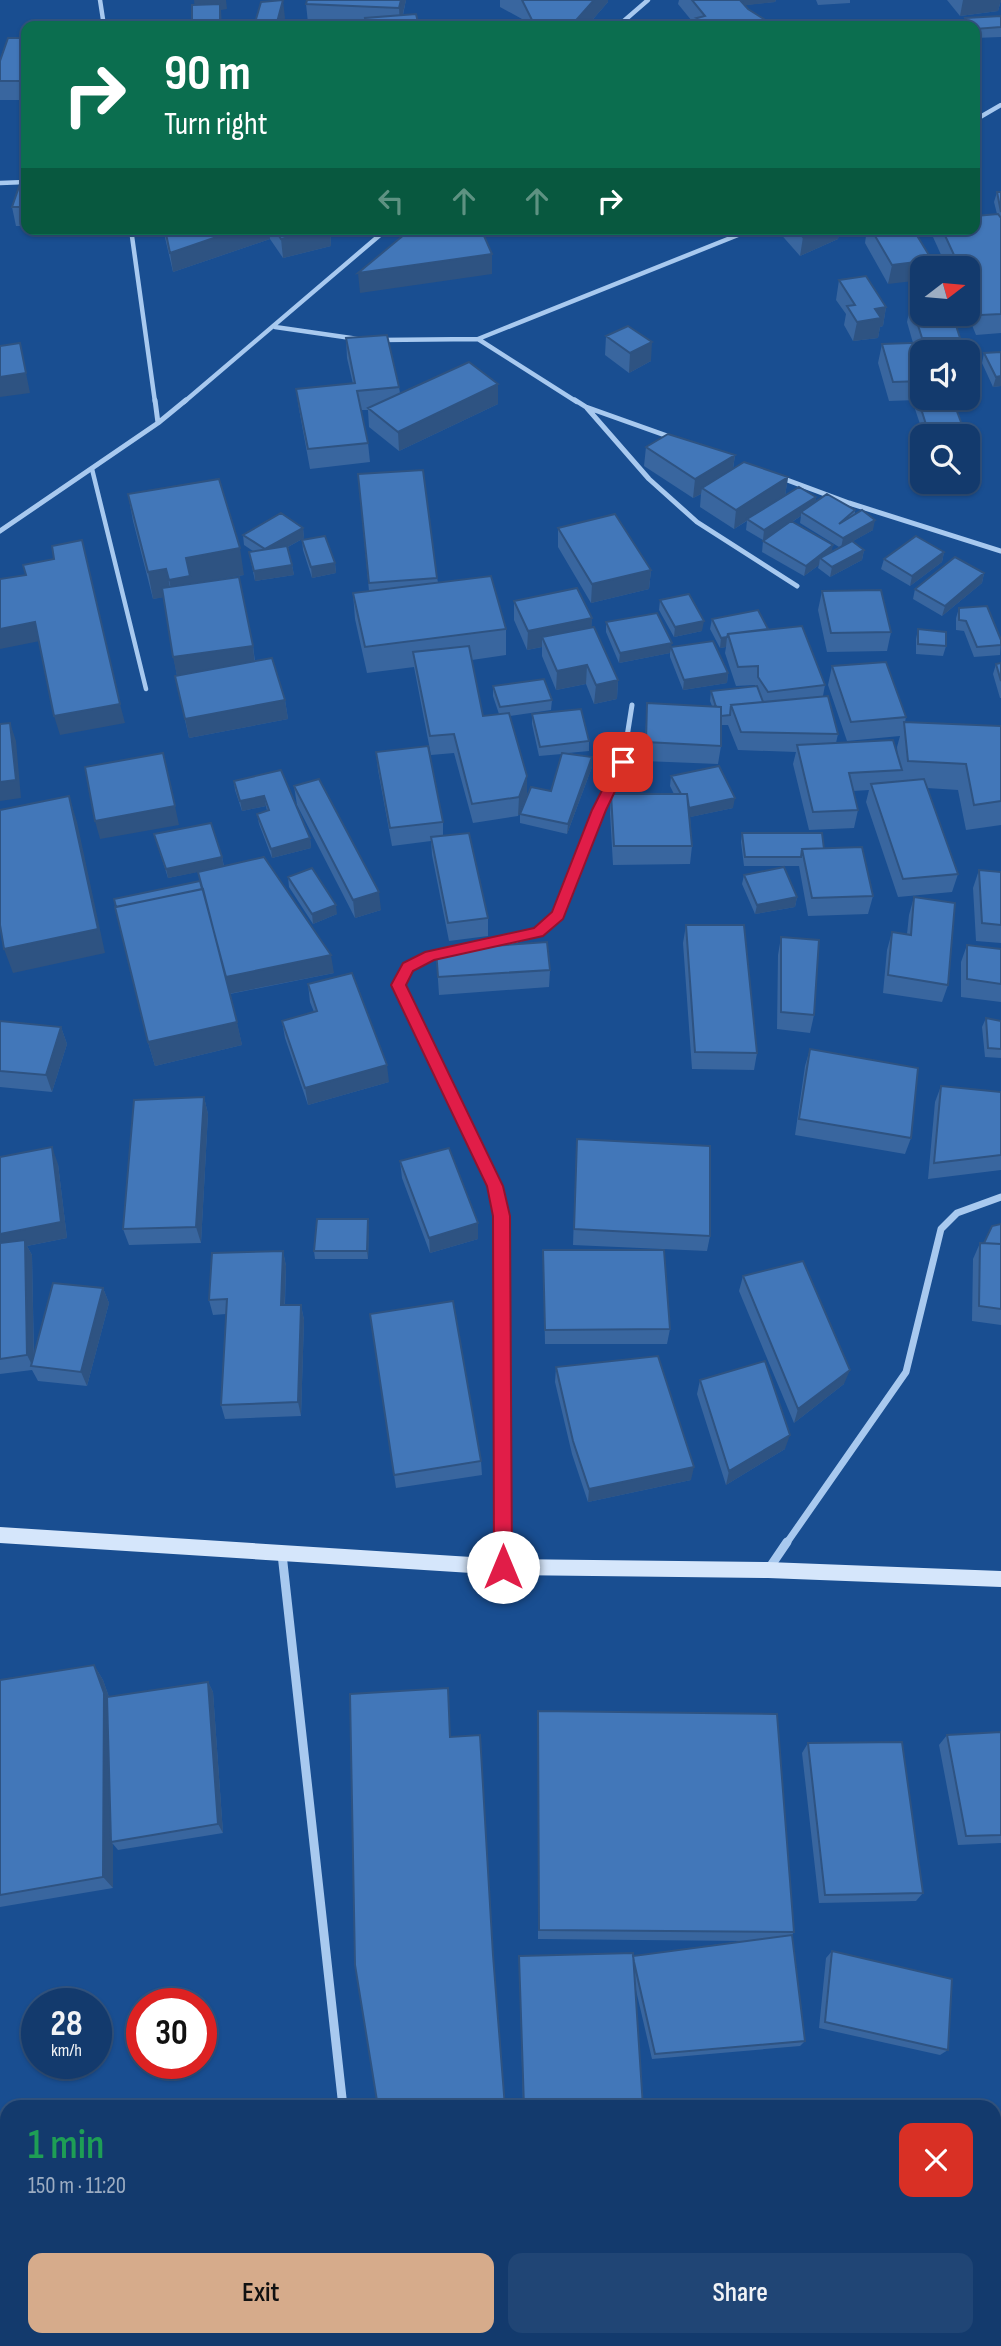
<!DOCTYPE html>
<meta charset="utf-8">
<style>
:root{--surface:#133a6d;--page:#204575;--text:#f1f3f6;--muted:#9dadc2;--line:#325480;--accent:#d6ab8b}
body{margin:0;font-family:"Sofia Sans Condensed",sans-serif;background:var(--page);color:var(--text);height:100vh;display:flex;flex-direction:column;font-size:26px;white-space:nowrap}
*{box-sizing:border-box;margin:0}
p{font-size:23px;color:var(--muted)}
.icon{flex:none;width:38px;height:38px;fill:none;stroke:currentColor;stroke-width:2;stroke-linecap:round;stroke-linejoin:round}
.map{position:relative;flex:1;overflow:hidden}
.drawer{position:absolute;left:0px;top:2100px;width:1001px;height:247px;display:flex;flex-direction:column;background:var(--surface);border-radius:21px 21px 0 0;box-shadow:0 2px 5px #0004,0 0 0 2px var(--line)}
.drawer>*{flex:none}
.banner{position:absolute;left:21px;top:21px;width:959px;height:214px;border-radius:14px;box-shadow:0 2px 5px #0004,0 0 0 2px var(--line);background:#0b6e4f;color:#fff;overflow:hidden}
.needle{width:46px;rotate:74deg}
.tools{position:absolute;left:910px;top:256px;display:grid;gap:14px}
.tools a{display:grid;place-items:center;width:70px;height:70px;border-radius:14px;background:var(--surface);box-shadow:0 2px 5px #0004,0 0 0 2px var(--line);font-size:35px}
.speed{position:absolute;left:21px;top:1988px;display:flex;gap:14px;font-size:35px;font-weight:700;text-align:center}
.speed>*{display:grid;place-content:center;width:91px;height:91px;border-radius:50%;background:var(--surface);box-shadow:0 2px 5px #0004,0 0 0 2px var(--line);line-height:1}
.speed small{font-size:18px;font-weight:400}
.speed .limit{border:10px solid #d22;background:#fff;color:#111}
.pin{position:absolute;display:grid;place-items:center;width:60px;height:60px;color:#fff;margin:-30px;border-radius:14px;box-shadow:0 4px 10px #0006}
.me{position:absolute;width:77px;margin:-38px;rotate:0deg;stroke-linejoin:round;filter:drop-shadow(0 0 5px #0008)}
.turn{display:flex;align-items:center;gap:24px;height:147px;padding:0 28px;font-size:32px}
.turn .icon{width:91px;height:91px;stroke-width:2.5}
.turn b{display:block;font-size:49px;line-height:60px}
.lanes{display:flex;align-items:center;height:66px;padding:0 28px;background:#0003;justify-content:center;gap:35px;direction:ltr}
.lanes .off{opacity:.35}
.round{display:grid;place-items:center;flex:none;width:74px;height:74px;border-radius:14px;background:var(--page)}
.head{display:flex;align-items:center;justify-content:space-between;height:119px;padding:0 28px}
h1{font-size:42px;font-weight:600;line-height:52px;color:#1e9e55}
.primary-button{display:flex;gap:14px;margin-top:auto;padding:14px 28px}
.primary-button a{flex:1;height:80px;border-radius:14px;background:var(--accent);color:#111;font-size:28px;font-weight:600;line-height:80px;text-align:center}
.primary-button a+a{background:var(--page);color:var(--text)}
.map>svg:first-child{display:block}
</style>
<div class="map">
<svg width="1001" height="2346" viewBox="0 0 1001 2346">
<rect width="100%" height="100%" fill="#194e91"/>
<g fill="none" stroke-linecap="round" stroke-linejoin="round">
<!-- lane -->
<path stroke="#a8c9ef" stroke-width="4.5" d="M92 469 146 689"/>
<!-- street-far3 -->
<path stroke="#a8c9ef" stroke-width="4.5" d="M100 0 104 26
M618 26 648 0
M975 120 1001 105
M0 183 26 182
M131 229 155 402
M275 327 358 339
M478 339 577 402
M380 340 478 339 753 229
M184 402 387 229"/>
<!-- street-far2 -->
<path stroke="#a8c9ef" stroke-width="5" d="M155 400 158 423
M575 400 586 407 673 438
M587 408 649 479 697 522 797 586
M779 477 849 503 1001 551
M0 531 158 423 186 400
M561 907 599 810 623 762 632 705"/>
<!-- street-far1 -->
<path stroke="#a8c9ef" stroke-width="7" d="M503 1544 502 1216 495 1186 398 985C401 979 404 970 409 966 449 935 541 958 562 905
M786 1544 906 1372 941 1229 957 1213 1001 1197"/>
<!-- street -->
<path stroke="#a8c9ef" stroke-width="9" d="M503 1542V1566
M282 1554 343 2107
M768 1570 787 1542
M369 2340V2346"/>
<!-- secondary -->
<path fill="#d5e6fb" fill-rule="evenodd" d="M0 1527 503 1559 768 1562 1001 1571V1587L768 1578 503 1575 0 1543Z"/>
</g>
<!-- wall -->
<path fill="#39669f" fill-rule="evenodd" d="M406 0 403 15 419 26H365V25L308 23 306 4Z
M500 0H608V2L587 26H526L522 19 500 7Z
M679 0H776L775 2 745 5 748 9 775 26H696L678 4Z
M816 0H850V3L818 5Z
M947 0H1001L998 11 960 16Z
M1001 16V37L975 38V26H964L965 18Z
M26 38V100H0V61Z
M26 184V226H16L12 207Z
M997 192H1001V333L976 335 967 313H968V268H947L933 237 935 229H975L997 214 994 202Z
M163 229H330L331 246 283 258 270 239 173 272Z
M778 229H840L838 239 800 256 778 231Z
M867 229H913L888 284 865 243Z
M839 280 886 307 883 326 880 327 878 338 853 341 844 325 846 314 836 300Z
M911 303 960 338 956 352H922V397L952 398 965 433 964 436H924L915 409 917 400 889 401 878 363 882 344 913 343 907 322Z
M606 336 651 361 629 373 605 355Z
M346 338 399 387 400 393 498 404 399 451 369 427 368 410H361L368 443 370 462 310 469 299 409 296 389 353 384 347 358Z
M984 353 1001 386 993 387 982 363Z
M646 447 735 455 733 469 788 477 785 496 816 497 815 502 855 510V514L873 530 853 541 864 550 862 560 830 577 818 568 819 565 804 576 762 552 763 541 779 530 763 540 746 530 747 521 734 529 700 507 701 494 693 498 644 466ZM801 516 800 523 839 547 832 551 792 522Z
M358 474 437 578 438 582 506 629V655L472 660 483 716 499 714 493 696V686L552 700 551 710 510 716 527 795 518 816 473 823 454 753 431 755 414 667 367 673 355 619 353 593 369 591Z
M128 494 244 575 195 583 253 646 255 661 285 700 288 719 189 738 175 676H177L163 597 153 599 133 521Z
M303 528 304 538 288 547 292 565 294 575 255 581 249 552 253 551 244 545 243 535Z
M558 528 651 570 649 589 591 603 558 547Z
M302 540 335 563 336 573 312 578 303 550Z
M944 552 942 562 910 586 881 569 884 559Z
M984 573 982 583 942 616 913 599 915 589Z
M822 591 891 632 887 651 827 652 818 610Z
M660 600 702 631 674 637 659 610Z
M514 601 592 618 591 628 618 680 617 699 594 704 586 684 556 690 542 656V647L527 650 514 620Z
M959 608 1001 640 1000 655 974 657 964 631 956 630V618Z
M712 619 768 629 825 685 823 696 838 734 836 743 898 759 897 747 900 736 847 741 828 685 832 666 906 717 905 722 1001 726V825L966 830 958 790 927 788 958 874 952 892 898 897 866 802 869 790 853 791 858 810 854 828 809 830 793 764 796 752 738 750 728 725H721V746L718 764 644 761 647 703 712 706 710 701 711 691 755 686V685L736 686 725 653 726 647 720 648 710 629Z
M606 622 672 647 728 673 727 683 683 690 670 657V653L619 663 606 632Z
M918 629 946 646 943 656 916 654V639Z
M1001 663V698H1000L993 674 996 664Z
M532 714 589 741V751L568 753 592 757V767L567 834 520 823V814L551 791 562 754 539 756 532 724Z
M376 752 443 822V836L488 918V936L449 941 432 855 431 841 392 846 378 770Z
M281 770 310 838 311 848 272 858 259 824 257 814 267 811 266 806 242 811 235 790 234 781Z
M671 776 733 808 690 817 692 846 690 864 613 865 610 813 611 794H674L670 786Z
M294 786 381 910 355 918 297 805Z
M742 833 824 849 873 896 868 914 808 916 799 866H744L741 842Z
M154 834 222 857 224 866 334 973 230 994 242 1045 155 1066 148 1042 200 881 201 871 168 878Z
M979 870 1001 872V943L976 941 973 888Z
M744 875 797 897 795 907 755 914 742 884Z
M288 877 337 914 313 924 289 887Z
M914 897 948 985 942 1002 883 993 887 950 892 932 907 934 909 915Z
M686 925 757 1053 754 1070 692 1069 683 943Z
M781 937 814 1015 810 1033 777 1029 778 955Z
M967 945 1001 949V1002L961 997V962Z
M436 950 550 970 549 987 439 995Z
M308 984 389 1082 308 1105 285 1038 282 1021 314 1012 310 1002Z
M986 1018 1001 1021V1058L985 1057 982 1027Z
M0 1021 61 1027 67 1044 52 1092 0 1087Z
M810 1049 911 1138 905 1154 795 1135 805 1066Z
M941 1086 1001 1092V1170L928 1179 935 1102Z
M204 1097 208 1114 201 1243 129 1245 123 1229Z
M576 1156 710 1236 707 1251 573 1245Z
M0 1157 58 1164 67 1238 27 1246 32 1255 34 1355 103 1288 109 1303 87 1386 38 1381 32 1370 0 1374Z
M400 1161 478 1239 430 1253 402 1178Z
M1001 1224V1325L972 1321 973 1259 980 1243 984 1244Z
M369 1227 368 1259H315L314 1251Z
M543 1250 670 1329 667 1344H545Z
M283 1251 286 1266 285 1305H301L304 1320 301 1416 225 1419 221 1405 226 1314 213 1315 209 1300Z
M743 1276 844 1384 794 1423 739 1291Z
M370 1314 481 1461 482 1475 396 1488Z
M556 1367 691 1480 588 1502 572 1454 555 1382Z
M700 1380 785 1449 726 1485 697 1394Z
M94 1665 103 1680 109 1697 208 1682 213 1692 223 1833 118 1850 113 1844V1888L0 1907V1680Z
M538 1711 794 1932 792 1935 805 2041 800 2046 652 2059 635 1986 643 2107H523L519 1956H633L743 1941 538 1939Z
M1001 1732V1843L958 1845 939 1745 947 1735Z
M808 1743 923 1893 916 1901 819 1903 802 1753Z
M832 1951 948 2050 940 2055 819 2028 826 1958Z
M723 2340H813V2346H723Z
M921 2340H994L1001 2346H923Z"/>
<!-- shaded-wall -->
<path fill="#2e5382" d="M194 0H226L227 9 221 10 222 26H220L195 12Z
M283 0 285 18 283 26H276Z
M401 0H406L400 26 399 8Z
M594 0H608V2L587 26H570Z
M739 0H776L775 2 739 6Z
M963 0H1001L998 11 960 16Z
M240 229H269L270 239 173 272 170 253Z
M321 229H330L331 246 283 258 281 239Z
M820 229H840L838 239 800 256 803 237Z
M492 254V274L360 293 358 273Z
M932 260 930 268H922V280L888 284 892 265Z
M886 307 883 326 880 327 878 338 853 341 857 322 875 309Z
M652 342 651 361 629 373 630 353Z
M20 343 30 393 0 397V377Z
M1001 376V386L993 387 996 377Z
M498 384V404L399 451 398 432Z
M735 455 732 474 702 488 701 494 693 498 695 479Z
M788 477 785 496 734 529 736 510Z
M816 497 815 507 801 512V516L763 540 764 530Z
M875 520 873 530 841 548 843 538Z
M303 528 304 538 266 559 265 549Z
M833 545 831 555 820 558 819 565 804 576 806 566Z
M240 548 244 575 192 584 175 606 169 580 186 558Z
M864 550 862 560 830 577 832 567Z
M944 552 942 562 910 586 912 576Z
M335 563 336 573 312 578 311 567Z
M292 565 294 575 255 581 254 571Z
M166 569 172 596 153 599 148 572Z
M651 570 649 589 591 603 592 584Z
M984 573 982 583 942 616 945 606Z
M592 618 591 638 542 637V647L527 650 528 631Z
M704 621 702 631 674 637 675 627Z
M35 622 40 641 0 649V629Z
M727 637 726 647 720 648 721 638Z
M672 643 670 653 619 663 620 653Z
M253 646 255 665 177 676 173 657Z
M587 665 586 684 556 690 557 671Z
M728 673 727 683 683 690 684 680Z
M618 680 617 699 594 704 596 685Z
M285 700 288 719 189 738 185 719Z
M120 704 125 723 60 735 54 716Z
M10 723 16 741 21 798 0 801V782Z
M592 757V767L567 834 568 824Z
M527 776V795L518 816 519 797Z
M69 796 77 822 105 953 13 973 4 949Z
M264 796 266 806 242 811 240 801Z
M735 798 733 808 686 818 687 808Z
M175 806 179 825 100 839 95 821Z
M310 838 311 848 272 858 271 849Z
M222 857 224 867 168 878 166 869Z
M379 892 381 910 355 918 353 900Z
M797 897 795 907 755 914 757 905Z
M336 905 337 914 313 924 312 914Z
M331 955 334 973 228 994 224 977Z
M237 1022 242 1045 155 1066 148 1042Z
M61 1027 67 1044 52 1092 46 1075Z
M387 1065 389 1082 308 1105 305 1088Z
M204 1097 208 1114 201 1243 196 1227Z
M52 1147 58 1164 67 1238 27 1246 32 1255 34 1367H33L27 1355 0 1251V1234Z
M368 1219 369 1227 368 1259 367 1251Z
M478 1223V1239L430 1253 429 1238Z
M283 1251 286 1266 284 1320 281 1305Z
M103 1288 109 1303 87 1386 81 1372Z
M301 1305 304 1320 301 1416 298 1402Z
M850 1370 844 1384 794 1423 798 1409Z
M790 1435 785 1449 726 1485 729 1471Z
M694 1467 691 1480 588 1502 589 1489Z
M94 1665 103 1680 113 1708 111 1842 113 1844V1888L103 1877Z
M208 1682 213 1692 223 1833 218 1824Z
M230 2340H237V2346H230Z"/>
<!-- building -->
<path fill="#4277b9" stroke="#2e5382" stroke-width="2" d="M283 0 276 26H254L261 2Z
M307 0H401L399 8 306 4Z
M522 0H594L571 26H535Z
M692 0H740L748 9 775 26H719L697 18 705 16Z
M220 4V26H192V5Z
M416 14 419 26H367L365 18Z
M1001 16V27L975 29V26H969L965 18Z
M8 38H26V81H0V61Z
M20 184H26V207H12Z
M997 192H1001V212Z
M998 214 1001 218V314L981 315 968 286V268H960L942 229H975V216Z
M165 229H240L170 253Z
M275 229H321L281 239Z
M411 229H481L492 254 358 273Z
M797 229H820L803 237Z
M871 229H913L932 260 892 265Z
M866 276 886 307 875 309 881 318 857 322 847 306 855 305 839 280Z
M911 303H922V313H952L960 338H922Z
M628 326 652 342 630 353 606 336Z
M387 335 399 387 357 391 368 443 308 449 296 389 355 383 346 338Z
M939 342 942 352H922V381L893 382 882 344Z
M20 343 26 373 0 377V346Z
M1001 352V376L996 377 984 353Z
M469 362 498 384 398 432 368 408Z
M952 398 965 433 929 434 918 399Z
M668 434 735 455 695 479 646 447Z
M744 462 788 477 736 510 702 488Z
M423 470 437 578 369 583 358 474Z
M219 479 240 548 186 558 190 576 169 580 166 569 148 572 128 494Z
M799 487 816 497 764 530 747 519Z
M827 494 855 510 839 524 862 510 875 520 843 538 801 512Z
M281 513 303 528 265 549 243 535Z
M615 514 651 570 592 584 558 528Z
M791 521 833 545 806 566 763 541Z
M325 536 335 563 311 567 302 540Z
M916 536 944 552 912 576 884 559Z
M82 540 120 704 54 716 35 622 0 629V579L26 575 23 565 54 559 52 546Z
M852 541 864 550 832 567 820 558Z
M287 546 292 565 254 571 249 552Z
M955 557 984 573 945 606 915 589Z
M491 576 506 629 365 647 353 593Z
M239 577 253 646 173 657 162 588Z
M577 588 592 618 528 631 514 601Z
M881 590 891 632 831 633 822 591Z
M689 594 704 621 675 627 660 600Z
M987 606 1001 640V645L977 647 966 621 959 620V608Z
M758 610 768 629 728 634 727 637 721 638 712 619Z
M657 613 672 643 620 653 606 622Z
M802 626 825 685 768 692 758 677V666L738 667 728 634Z
M594 627 618 680 596 685 587 665 557 671 542 637Z
M918 629 946 632V646L918 644Z
M713 641 728 673 684 680 671 647Z
M469 646 483 716 509 713 527 776 519 797 472 804 454 734 430 736 413 652Z
M272 658 285 700 185 719 175 676Z
M886 662 906 717 851 722 832 666Z
M1001 663V681L996 664Z
M544 679 552 700 500 707 493 686Z
M757 686 763 702 731 705 730 715 721 716V707H716L711 691Z
M828 696 838 734 741 732 731 705Z
M647 703 721 707V746L646 742Z
M581 709 589 741 540 747 532 714Z
M904 722 1001 726V801L974 805 966 764 908 761Z
M10 723 16 780 0 782V724Z
M893 740 902 770 849 773 858 810 813 812 797 745Z
M428 746 443 822 390 828 376 752Z
M163 753 175 806 95 821 85 767Z
M562 753 592 757 568 824 520 814 531 787 551 791Z
M719 766 735 798 689 808 687 794H681L671 776Z
M281 770 310 838 271 849 257 814 269 810 264 796 240 801 234 781Z
M319 779 379 892 353 900 294 786Z
M924 779 958 874 903 879 871 784Z
M611 794H687L692 846H614Z
M69 796 98 929 4 949 0 925V810Z
M211 823 222 857 166 869 154 834Z
M469 833 488 918 448 923 431 837Z
M742 833H822L824 849H802L801 857H745Z
M862 847 873 896 812 898 802 849Z
M264 857 331 955 226 977 198 872Z
M784 867 797 897 757 905 744 875Z
M312 868 336 905 312 914 288 877Z
M979 870 1001 872V925L982 923Z
M200 881 202 889 116 907 114 899Z
M203 889 237 1022 148 1042 115 907Z
M914 897 955 903 948 985 888 975 892 932 911 935Z
M686 925H744L757 1053 695 1052Z
M781 937 819 940 814 1015 781 1012Z
M547 942 550 970 438 977 436 950Z
M967 945 1001 949V984L967 979Z
M352 973 387 1065 305 1088 282 1021 317 1011 308 984Z
M986 1018 1001 1021V1049L988 1048Z
M0 1021 61 1027 46 1075 0 1071Z
M810 1049 918 1068 911 1138 799 1119Z
M941 1086 1001 1092V1155L934 1163Z
M204 1097 196 1227 123 1229 134 1100Z
M577 1139 710 1146V1236L574 1229Z
M52 1147 61 1222 0 1234V1157Z
M449 1148 478 1223 429 1238 400 1161Z
M317 1219H368L367 1251H314Z
M1001 1224V1244L984 1243 992 1226Z
M25 1240 27 1355 0 1359V1243Z
M980 1243 1001 1244V1309L979 1306Z
M543 1250H664L670 1329 545 1330Z
M283 1251 281 1305H301L298 1402 221 1405 227 1299 209 1300 212 1253Z
M803 1261 850 1370 798 1409 743 1276Z
M53 1283 103 1288 81 1372 31 1366Z
M453 1301 481 1461 394 1475 370 1314Z
M658 1356 694 1467 589 1489 573 1441 556 1367Z
M765 1361 790 1435 729 1471 700 1380Z
M94 1665 104 1693 103 1877 0 1895V1680Z
M208 1682 218 1824 111 1842 107 1697Z
M448 1688 450 1737 480 1735 493 1955 505 2107H378L355 1965 350 1694Z
M538 1711 777 1714 794 1932 539 1930Z
M1001 1732V1835L966 1836 947 1735Z
M902 1742 923 1893 825 1895 808 1743Z
M792 1935 805 2041 655 2054 634 1962 633 1956Z
M832 1951 952 1979 948 2050 825 2022Z
M633 1953 643 2107H524L519 1956Z
M1001 2217V2346H935L933 2340H994V2219Z
M127 2340H230V2346H127Z
M411 2340H564L565 2346H411Z
M728 2340H813V2346H728Z"/>
<!-- route -->
<path fill="#e11d48" stroke="#92132f" stroke-width="2" d="M623 757 629 762 606 810 563 919 543 936 434 960 413 971 406 985 503 1186 510 1216 512 1567 510 1573 503 1576 497 1573 494 1567 493 1216 487 1186 391 985 403 963 425 952 534 928 552 912 592 810 618 759Z"/>
</svg>
<div class="tools">
<a><svg class="needle" viewBox="-14 -14 28 28"><path d="M0-13l5 13h-10z" fill="#e53935"/><path d="M0 13l5-13h-10z" fill="#9dadc2"/></svg></a>
<a><svg class="icon" aria-label="sound" viewBox="0 0 24 24"><path d="M4 9h4l5-4v14l-5-4H4zM17 9q2 3 0 6"/></svg></a>
<a><svg class="icon" aria-label="search" viewBox="0 0 24 24"><circle cx="10" cy="10" r="6"/><path d="M15 15l6 6"/></svg></a>
</div>
<div class="speed"><div>28<small>km/h</small></div><div class="limit">30</div></div>
<div class="pin" style="left:623px;top:762px;background:#d93025"><svg class="icon" aria-label="arrive" viewBox="0 0 24 24"><path d="M6 21V4h12l-3 4 3 4H6"/></svg></div>
<svg class="me" style="left:503px;top:1567px" viewBox="-20 -20 40 40"><circle r="19" fill="#fff"/><path d="M0-13L10 11 0 6-10 11z" fill="#e11d48"/></svg>
<div class="banner">
<div class="turn"><svg class="icon" aria-label="right" viewBox="0 0 24 24"><path d="M7 20v-9h11M14 6l5 5-5 5"/></svg><div><b>90 m</b>Turn right</div></div>
<div class="lanes"><svg class="icon off" aria-label="left" viewBox="0 0 24 24"><path d="M17 20v-9H6M10 6l-5 5 5 5"/></svg><svg class="icon off" aria-label="ahead" viewBox="0 0 24 24"><path d="M12 20V5M6 11l6-6 6 6"/></svg><svg class="icon off" aria-label="ahead" viewBox="0 0 24 24"><path d="M12 20V5M6 11l6-6 6 6"/></svg><svg class="icon" aria-label="right" viewBox="0 0 24 24"><path d="M7 20v-9h11M14 6l5 5-5 5"/></svg></div>
</div>
<section class="drawer">
<div class="head"><div><h1>1 min</h1><p>150 m · 11:20</p></div><a class="round" style="background:#d93025;color:#fff"><svg class="icon" aria-label="close" viewBox="0 0 24 24"><path d="M6 6l12 12M18 6L6 18"/></svg></a></div>
<div class="primary-button"><a>Exit</a><a>Share</a></div>
</section>
</div>
